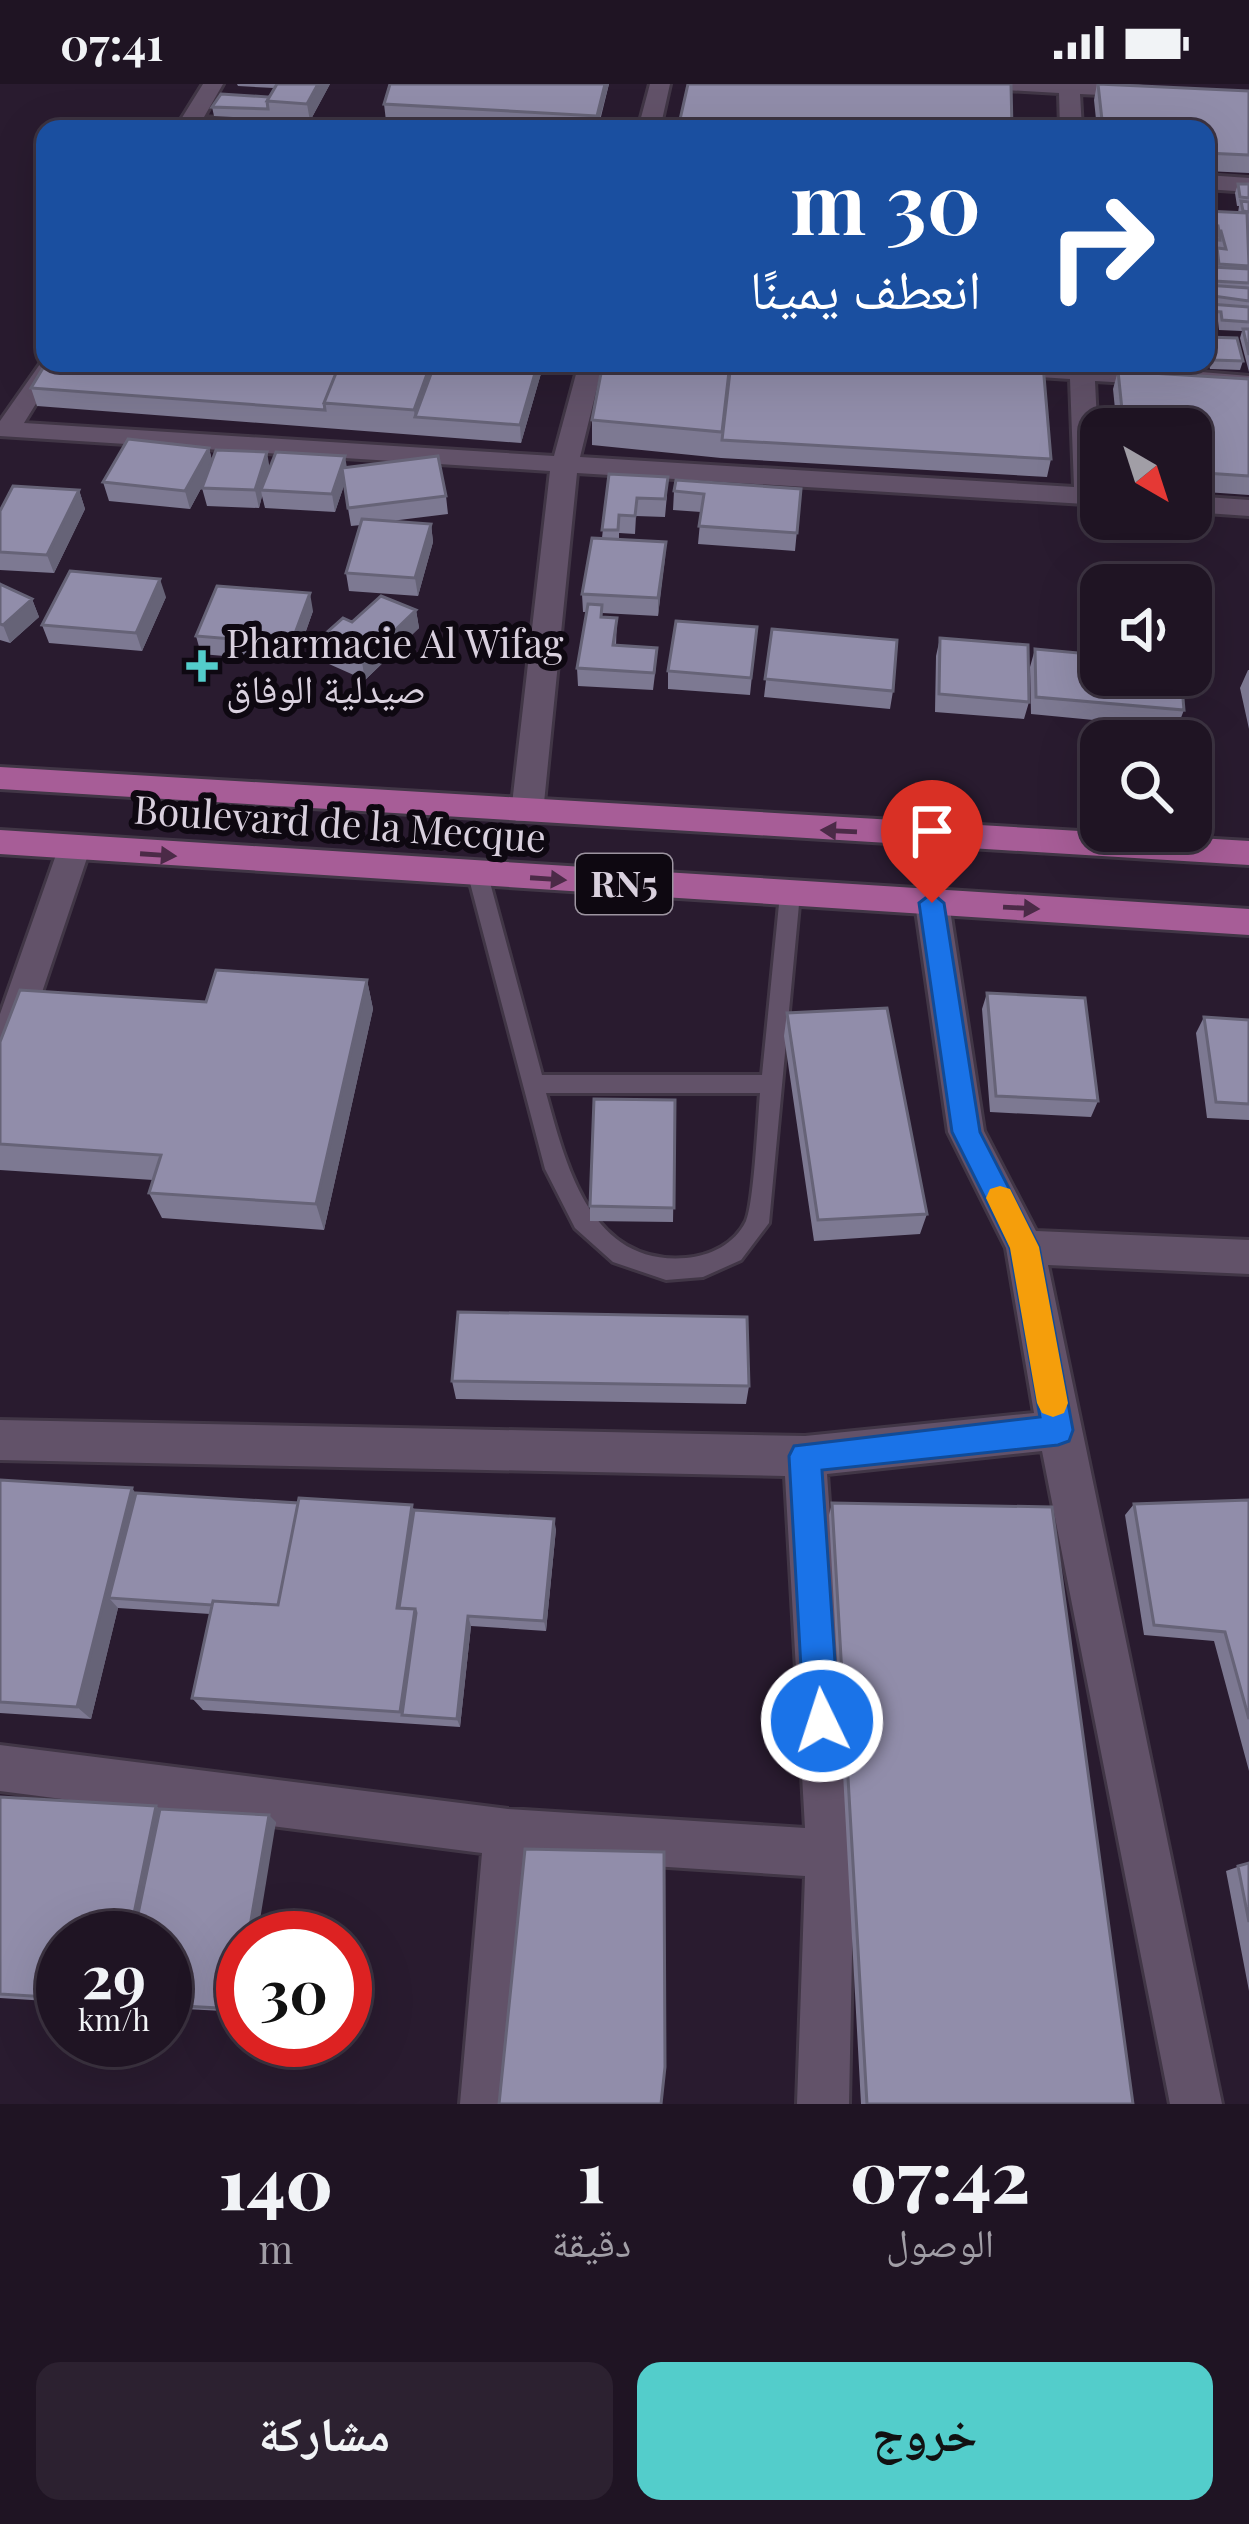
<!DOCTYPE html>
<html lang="ar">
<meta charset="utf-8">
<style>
:root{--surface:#1f1423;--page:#2c2130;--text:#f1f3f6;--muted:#a19ea6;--line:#3c3341;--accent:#53cdcb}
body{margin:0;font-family:"Playfair Display","Noto Naskh Arabic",serif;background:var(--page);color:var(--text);direction:rtl;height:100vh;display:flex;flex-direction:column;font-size:45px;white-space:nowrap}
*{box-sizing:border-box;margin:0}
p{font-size:39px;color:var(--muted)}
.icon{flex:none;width:66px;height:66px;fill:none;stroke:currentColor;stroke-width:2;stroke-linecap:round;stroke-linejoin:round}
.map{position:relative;height:2020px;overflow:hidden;direction:ltr}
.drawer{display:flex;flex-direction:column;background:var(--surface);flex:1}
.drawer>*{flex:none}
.top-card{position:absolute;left:36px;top:36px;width:1179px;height:252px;border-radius:24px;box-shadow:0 12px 48px #0002,0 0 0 3px var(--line);direction:rtl;background:#1a4fa0;color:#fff;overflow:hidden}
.needle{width:78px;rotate:141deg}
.buttons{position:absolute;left:1080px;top:324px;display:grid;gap:24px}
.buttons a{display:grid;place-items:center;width:132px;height:132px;border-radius:24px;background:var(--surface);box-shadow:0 12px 48px #0002,0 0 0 3px var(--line);font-size:60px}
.speed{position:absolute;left:36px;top:1827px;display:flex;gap:24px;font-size:60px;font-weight:700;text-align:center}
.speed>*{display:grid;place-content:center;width:156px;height:156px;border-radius:50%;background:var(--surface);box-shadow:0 12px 48px #0002,0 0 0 3px var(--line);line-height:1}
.speed small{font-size:30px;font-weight:400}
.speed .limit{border:18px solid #d22;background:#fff;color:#111}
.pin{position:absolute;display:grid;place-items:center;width:102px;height:102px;color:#fff;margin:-123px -51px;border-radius:50% 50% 50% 0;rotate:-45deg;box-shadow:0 0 12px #0007}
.pin .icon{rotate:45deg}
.me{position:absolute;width:132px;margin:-66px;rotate:356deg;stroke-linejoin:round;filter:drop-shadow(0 0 9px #0008)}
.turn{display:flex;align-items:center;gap:42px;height:252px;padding:0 36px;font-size:54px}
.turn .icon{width:156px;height:156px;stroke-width:2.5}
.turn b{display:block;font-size:84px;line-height:102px}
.eta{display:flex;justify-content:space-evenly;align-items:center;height:204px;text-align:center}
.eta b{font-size:72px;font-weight:800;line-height:84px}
.primary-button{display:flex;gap:24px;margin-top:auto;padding:24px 36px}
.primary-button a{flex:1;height:138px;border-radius:24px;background:var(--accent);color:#111;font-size:48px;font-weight:800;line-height:138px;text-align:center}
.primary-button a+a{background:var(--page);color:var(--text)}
.status{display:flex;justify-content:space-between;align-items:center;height:84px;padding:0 60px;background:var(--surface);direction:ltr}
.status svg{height:33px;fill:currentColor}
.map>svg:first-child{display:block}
</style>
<div class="status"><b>07:41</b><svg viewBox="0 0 49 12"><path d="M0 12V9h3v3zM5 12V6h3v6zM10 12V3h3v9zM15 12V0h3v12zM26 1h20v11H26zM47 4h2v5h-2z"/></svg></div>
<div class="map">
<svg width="1249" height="2020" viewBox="0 0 1249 2020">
<rect width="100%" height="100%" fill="#291b2f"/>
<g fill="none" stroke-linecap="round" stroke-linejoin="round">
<!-- lane casing -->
<g stroke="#413646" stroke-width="6">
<path id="lane" d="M478 784 488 791 542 991H762L780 810 790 803 797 805 800 810 769 1139 741 1176 703 1193 666 1196 613 1178 575 1144 545 1085 468 791ZM546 1009H760C758 1033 754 1120 746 1137 735 1160 710 1172 686 1174 590 1182 566 1081 546 1009Z"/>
</g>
<!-- street casing -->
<g stroke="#413646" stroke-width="6">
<path id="street" d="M203 0H223L204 33 283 39 294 45H175Z
M650 0H670L660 45H638Z
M995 0H1127L1154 7 1144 13 1080 10 1082 45H1060L1059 9 1005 6Z
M1206 91 1249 94V108L1206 105Z
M45 273V279H61L24 339 554 372 579 279H603L580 373 1074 403 1070 295 931 286 919 279H1094L1249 292V306L1095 297 1101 421 577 389 543 729 538 737H516L511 729 550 387 0 352V337Z
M1191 412 1249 416V432L1191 428Z
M74 753 85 757 90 765 18 980 13 990 0 995V930L58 765 63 757Z
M932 806 944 810 949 819 984 1047 1036 1147 1249 1156V1190L1048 1181 1222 2020H1170L1042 1367 827 1390 854 1770 849 2020H797L805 1792 530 1774 512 2020H460L482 1769 0 1707V1661L508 1725 805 1744 785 1392 0 1376V1336L805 1352 1034 1329 1006 1164 948 1048 915 819 920 810Z"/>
</g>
<!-- primary casing -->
<g stroke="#413646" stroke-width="6">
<path id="primary" d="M0 683 1249 757V781L0 705Z
M0 746 1249 825V851L0 770Z"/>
</g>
<!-- lane -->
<use href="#lane" fill="#625269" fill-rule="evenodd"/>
<!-- street -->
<use href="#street" fill="#625269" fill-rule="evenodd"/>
<!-- primary -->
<use href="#primary" fill="#a75d97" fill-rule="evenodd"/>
</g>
<!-- wall -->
<path fill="#7d7992" d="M237 0H330L310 37 214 32 212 23 269 13 274 4 238 2Z
M609 0 598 45H523L386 37 384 20Z
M1097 0 1249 7V89L1206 87V45H1097L1094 16Z
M679 40 1012 45H679Z
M1238 100H1249V288L1240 254 1242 247 1219 246 1218 237H1207L1206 228 1208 221H1206V201H1210L1209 192 1212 183H1215L1214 173H1206V127L1238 129 1239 122H1237L1235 109Z
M1206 253 1243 277 1240 286 1210 285 1208 277H1206Z
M544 279 521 359 37 322 31 304Z
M1140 279H1182L1180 283 1141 282Z
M1118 287 1249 295V411L1191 407V345H1117L1113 305Z
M592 336 1051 375 1047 393 721 374 592 361Z
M209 364 212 376 270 383H347L446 412 448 430 391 437 431 440 433 458 418 512 349 507 346 489 361 441 351 442 344 401 335 428 265 424 262 412 259 424 207 422 202 404 204 399 190 425 109 417 103 398Z
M609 390 667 411 665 433 636 432 635 450 619 449V455L666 458 658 532 602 529V533L617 534 616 562 656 582 653 606 578 602 577 584 586 528H583L582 510 602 454Z
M801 405 795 467 698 460 701 428 673 426 674 407Z
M79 406 85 425 54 489 0 486V427Z
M0 500 32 515 39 533 10 559 0 556Z
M166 513 142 567 49 559 42 541Z
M416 526 419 544 365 596 320 576 316 558 352 538Z
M313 527 295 578 201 570 196 552Z
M757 543 750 611 668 605V587Z
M772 545 893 607 890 625 764 613Z
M940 554 1029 618 1024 635 935 628 936 572Z
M1035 565 1184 626 1177 644 1031 630 1030 583Z
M1248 586H1249V645L1240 604Z
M367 896 373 925 324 1146 162 1134 149 1109 153 1096 0 1086V958L206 918Z
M987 909 1098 1017 1091 1033 990 1028 982 925Z
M787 929 927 1130 920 1150 814 1157 784 952Z
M1204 933 1249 936V1036L1207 1034 1196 949Z
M675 1016 673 1138 590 1137V1122Z
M452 1297 749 1302 746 1320 456 1315Z
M0 1396 136 1409 298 1419 412 1421 414 1426 556 1445 546 1547 471 1542 460 1643 203 1626 192 1614 210 1530 118 1524 91 1635 0 1629Z
M1249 1416V1687L1214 1557 1144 1551 1125 1431 1134 1420Z
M832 1419 1133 2020H861L829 1431Z
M0 1713 156 1722 160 1725 276 1738 243 1854V1928L165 1924V1854H63V1918L0 1914Z
M1249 1779V1907L1226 1787Z"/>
<!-- shaded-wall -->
<path fill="#666377" d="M318 0H330L310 37 307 20Z
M605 0H609L597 45V32Z
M431 279H443L415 333 414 326Z
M538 279H544L521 359 520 341Z
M209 364 213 382 190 425 185 407Z
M267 368 270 386 261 406 262 412 259 424 255 406Z
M345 372 348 390 335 428 332 410Z
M79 406 85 425 54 489 47 471Z
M431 440 433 458 418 512 415 494Z
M666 458 665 476 658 532V514Z
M160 495 166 513 142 567 136 549Z
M310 509 313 527 295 578 291 560Z
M32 515 39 533 10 559 3 541Z
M416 526 419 544 365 596 362 578Z
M367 896 373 925 324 1146 316 1120Z
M132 1404 144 1420 109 1514 118 1524 91 1635 77 1623Z
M412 1421 417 1437 404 1528 397 1524Z
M554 1435 556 1445 546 1547 544 1537Z
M468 1532 471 1542 460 1643 457 1635Z
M156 1722 169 1731 144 1854H129Z
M269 1731 276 1738 257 1854H248Z
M243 1887V1928L237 1925Z"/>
<!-- building -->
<path fill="#918daa" stroke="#666377" stroke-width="3" d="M277 0H318L307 20 267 17Z
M390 0H605L597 32 384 20Z
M688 0H1011L1012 45H776L679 40Z
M1098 0 1249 7V71L1206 69V45H1103Z
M221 10 269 13 267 17 268 25 212 23Z
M267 37 417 45H263Z
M1238 100H1249V114L1240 113Z
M1241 117 1249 118V128L1243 127Z
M1206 127 1247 129 1249 182 1219 180 1217 164 1226 165 1221 147H1219L1218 142 1206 141Z
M1206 141 1218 142 1220 156 1206 155Z
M1212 183 1249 185V199L1214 197Z
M1206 201 1249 204V217L1206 211Z
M1209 220 1249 223V238L1222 236 1221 228 1210 227Z
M1243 245H1249V271Z
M1206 253 1237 254 1243 277 1213 276 1211 268 1206 267Z
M46 279H340L324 319 325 326 31 304Z
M340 279H431L414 326 324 319Z
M435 279H538L520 341 415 333Z
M603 279H730L722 348 592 336Z
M731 279 1043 280 1051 375 722 356Z
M1118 287 1249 295V392L1191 388V345H1124Z
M128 355 209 364 185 407 103 398Z
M216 366 267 368 255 406 202 404Z
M276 368 345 372 332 410 261 406Z
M438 372 446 412 348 424 342 384Z
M609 390 668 393 665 415 637 414 635 432 619 431 618 446H602Z
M676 396 801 405 797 449 699 442 704 410 674 407Z
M13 402 79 406 47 471 0 468V427Z
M362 435 431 440 415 494 346 489Z
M592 454 666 458 658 514 582 510Z
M70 487 160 495 136 549 42 541Z
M0 500 32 515 3 541 0 540Z
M217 502 310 509 291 560 196 552Z
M381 512 416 526 362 578 316 558 343 534 352 538Z
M588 520 602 521 601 533 617 534 613 561 657 564 654 589 577 584Z
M676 537 757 543 751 594 668 587Z
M772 545 897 556 893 607 765 595Z
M940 554 1028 561 1029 618 939 610Z
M1035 565 1101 571V591H1181L1184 626 1036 613Z
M216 886 367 896 316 1120 149 1109 161 1071 0 1060V958L20 906 206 918Z
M987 909 1085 914 1098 1017 996 1012Z
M887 924 927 1130 818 1136 787 929Z
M1204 933 1249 936V1020L1216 1018Z
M594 1015 675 1016 674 1124 590 1122Z
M458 1228 747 1233 749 1302 452 1297Z
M0 1396 132 1404 77 1623 0 1618Z
M136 1409 298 1419 278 1521 213 1517 212 1521 109 1514Z
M299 1414 412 1421 397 1524 415 1525 400 1628 192 1614 213 1517 278 1521Z
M1249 1416V1635L1225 1548 1154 1541 1134 1420Z
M832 1419 1052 1423 1133 2020H867Z
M414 1426 554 1435 544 1537 468 1532 457 1635 402 1631 416 1529 415 1525 399 1524Z
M0 1713 156 1722 129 1854H63V1914L0 1910Z
M160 1725 269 1731 248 1854H243V1887L237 1925 165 1921V1854H133Z
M525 1765 664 1768 665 1983 661 2020H499Z
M1249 1779V1838L1238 1782Z"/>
<!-- one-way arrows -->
<defs><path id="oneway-solid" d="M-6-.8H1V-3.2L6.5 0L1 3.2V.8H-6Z" transform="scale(3)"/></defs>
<g fill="#4b2a47">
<use href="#oneway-solid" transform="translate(839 747) rotate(-177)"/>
<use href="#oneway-solid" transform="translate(158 771) rotate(4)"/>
<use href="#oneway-solid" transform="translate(548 795) rotate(4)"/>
<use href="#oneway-solid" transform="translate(1021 824) rotate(3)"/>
</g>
<!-- route -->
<path fill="#1a73e8" stroke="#114b97" stroke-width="3" d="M932 809 944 819 980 1048 1039 1163 1073 1346 1069 1357 1058 1361 822 1386 839 1637 834 1650 822 1655 809 1650 804 1637 789 1372 794 1362 1040 1333 1010 1164 952 1048 919 819Z"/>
<!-- slow -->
<path fill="#f59e0b" d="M1000 1102 1010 1105 1039 1163 1068 1319 1064 1329 1053 1333 1042 1329 1037 1319 1010 1164 986 1114 990 1105Z"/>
<!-- markers -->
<path fill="#53cdcb" stroke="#0e0811" stroke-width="4.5" d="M196 564h12v12h12v12h-12v12h-12v-12h-12v-12h12z"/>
<g text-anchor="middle" stroke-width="12" stroke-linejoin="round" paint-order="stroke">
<!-- shield labels -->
<rect fill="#0e0811" stroke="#9c94a0" stroke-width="3" x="576" y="770" width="96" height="60" rx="9"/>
<g font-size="36" font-weight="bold" fill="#d9d0de">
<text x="624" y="813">RN5</text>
</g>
<!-- poi labels -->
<g font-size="39" fill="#d9d0de" stroke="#0e0811" text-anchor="start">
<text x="226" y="574">Pharmacie Al Wifag<tspan x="226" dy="45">صيدلية الوفاق</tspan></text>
</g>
<!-- street labels -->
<g font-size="39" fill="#d9d0de" stroke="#0e0811">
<text transform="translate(340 740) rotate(4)" y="14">Boulevard de la Mecque</text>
</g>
</g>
</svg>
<div class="buttons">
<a><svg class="needle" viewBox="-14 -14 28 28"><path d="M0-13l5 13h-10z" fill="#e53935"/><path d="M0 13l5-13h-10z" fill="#a19ea6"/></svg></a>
<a><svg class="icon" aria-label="sound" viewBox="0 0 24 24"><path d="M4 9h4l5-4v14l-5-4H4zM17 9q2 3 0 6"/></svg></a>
<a><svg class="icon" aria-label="search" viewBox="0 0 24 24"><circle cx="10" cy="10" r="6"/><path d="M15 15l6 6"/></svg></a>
</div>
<div class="speed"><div>29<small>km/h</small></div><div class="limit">30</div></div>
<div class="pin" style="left:932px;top:819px;background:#d93025"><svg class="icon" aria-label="arrive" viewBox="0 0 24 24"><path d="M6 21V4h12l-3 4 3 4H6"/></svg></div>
<svg class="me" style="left:822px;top:1637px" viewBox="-20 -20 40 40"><circle r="17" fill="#1a73e8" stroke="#fff" stroke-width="3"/><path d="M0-11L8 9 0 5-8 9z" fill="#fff"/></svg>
<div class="top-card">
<div class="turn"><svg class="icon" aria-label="right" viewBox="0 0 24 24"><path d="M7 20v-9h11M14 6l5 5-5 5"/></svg><div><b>30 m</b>انعطف يمينًا</div></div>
</div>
</div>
<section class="drawer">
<div class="eta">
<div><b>07:42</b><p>الوصول</p></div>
<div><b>1</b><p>دقيقة</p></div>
<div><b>140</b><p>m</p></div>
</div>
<div class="primary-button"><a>خروج</a><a>مشاركة</a></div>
</section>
